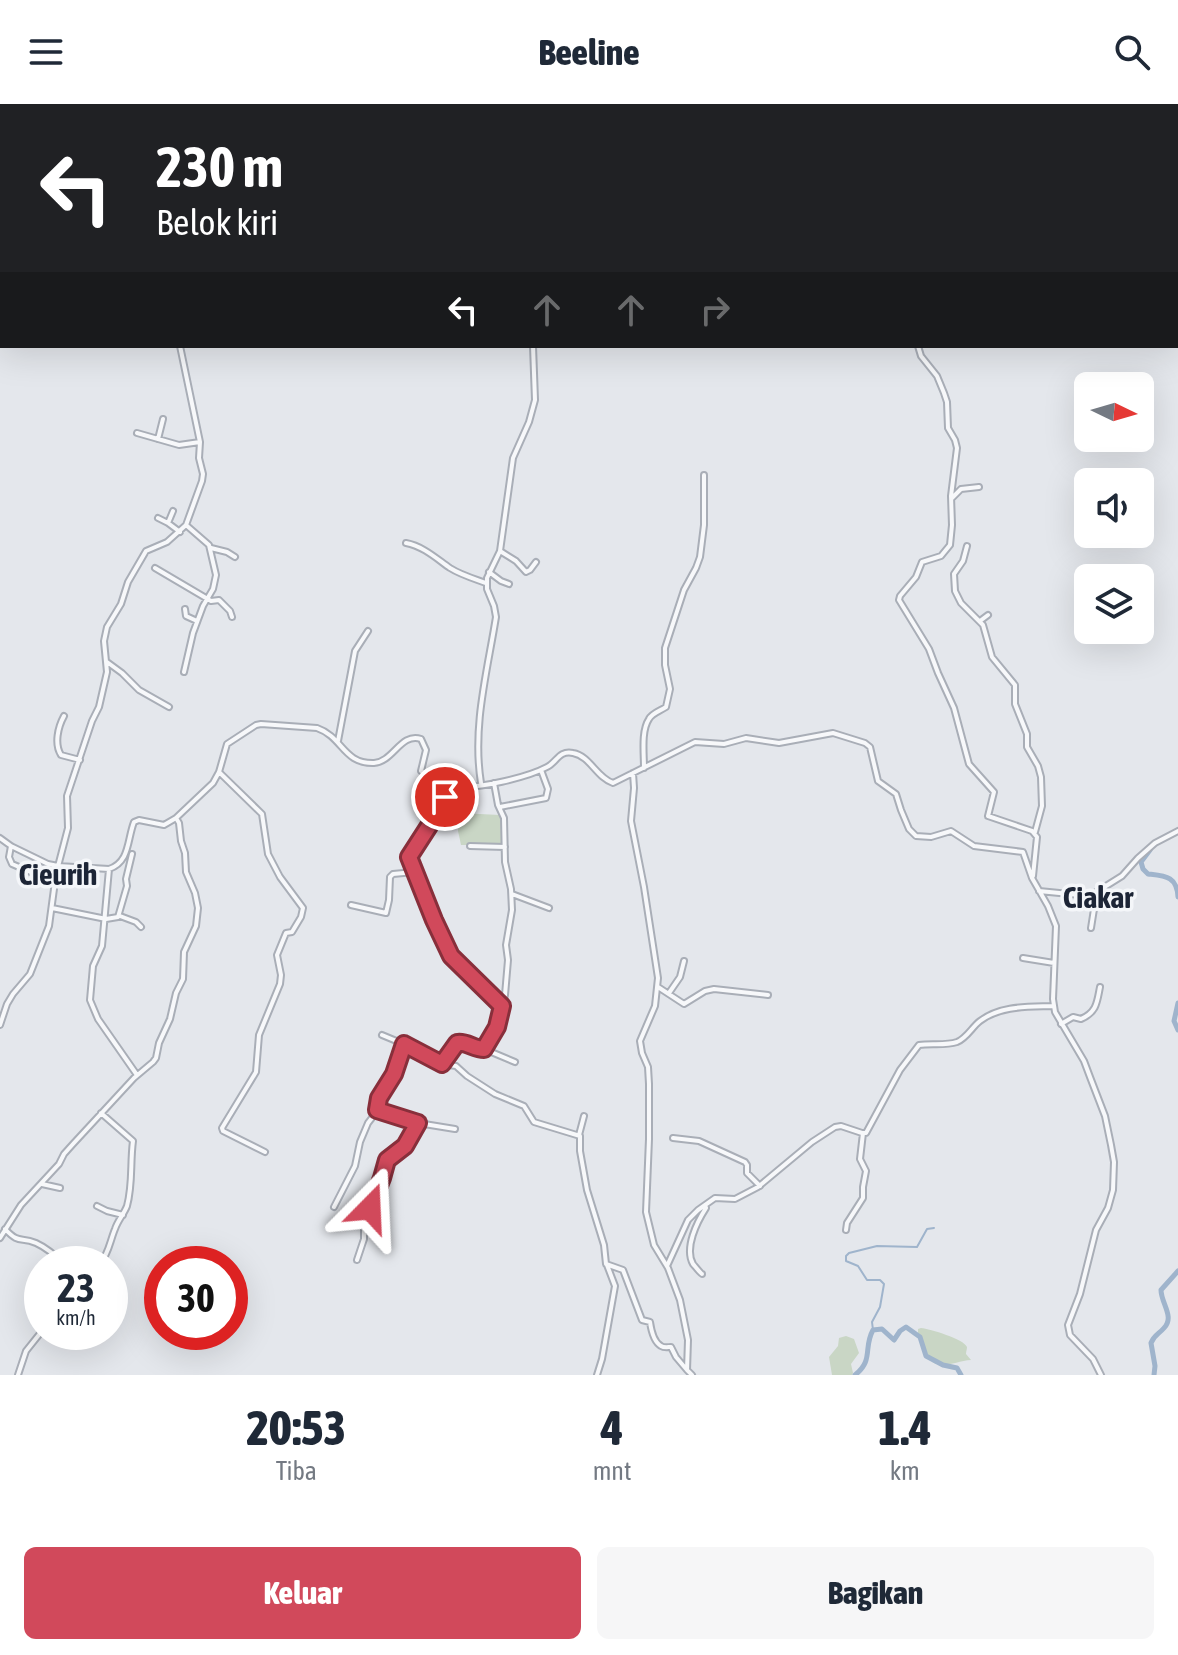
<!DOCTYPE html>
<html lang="id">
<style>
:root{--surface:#fff;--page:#f6f6f7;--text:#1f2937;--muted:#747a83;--accent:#d1495b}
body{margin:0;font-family:"Asap Condensed",sans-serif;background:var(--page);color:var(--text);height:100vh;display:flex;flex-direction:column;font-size:30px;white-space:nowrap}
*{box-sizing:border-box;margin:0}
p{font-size:26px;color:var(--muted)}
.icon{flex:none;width:44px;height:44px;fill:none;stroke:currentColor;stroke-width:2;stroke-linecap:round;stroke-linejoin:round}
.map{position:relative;height:1271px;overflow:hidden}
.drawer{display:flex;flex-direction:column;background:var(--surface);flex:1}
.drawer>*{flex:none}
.guide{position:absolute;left:0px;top:0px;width:1178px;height:244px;box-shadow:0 8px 32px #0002;background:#202124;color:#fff;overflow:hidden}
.needle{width:52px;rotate:95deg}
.buttons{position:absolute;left:1074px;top:268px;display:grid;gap:16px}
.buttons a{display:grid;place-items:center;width:80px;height:80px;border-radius:12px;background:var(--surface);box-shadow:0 8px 32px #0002;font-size:40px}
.speed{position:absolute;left:24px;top:1142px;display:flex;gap:16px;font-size:40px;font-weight:700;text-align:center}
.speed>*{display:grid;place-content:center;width:104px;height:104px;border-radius:50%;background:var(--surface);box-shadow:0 8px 32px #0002;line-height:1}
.speed small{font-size:20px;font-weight:400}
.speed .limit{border:12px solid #d22;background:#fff;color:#111}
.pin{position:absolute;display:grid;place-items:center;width:68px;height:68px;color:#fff;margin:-34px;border:4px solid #fff;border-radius:50%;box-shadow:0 2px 8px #0007}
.me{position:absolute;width:88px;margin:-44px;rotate:21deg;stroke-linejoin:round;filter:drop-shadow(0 0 6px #0008)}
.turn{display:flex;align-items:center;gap:28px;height:168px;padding:0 24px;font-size:36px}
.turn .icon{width:104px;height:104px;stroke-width:2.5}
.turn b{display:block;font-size:56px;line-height:68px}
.lanes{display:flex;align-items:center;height:76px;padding:0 24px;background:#0003;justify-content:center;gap:40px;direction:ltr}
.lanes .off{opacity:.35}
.eta{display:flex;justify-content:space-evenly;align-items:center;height:136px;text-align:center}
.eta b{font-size:48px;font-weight:800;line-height:56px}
.cta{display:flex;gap:16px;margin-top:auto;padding:16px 24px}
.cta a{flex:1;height:92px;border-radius:12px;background:var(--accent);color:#fff;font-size:32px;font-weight:800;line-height:92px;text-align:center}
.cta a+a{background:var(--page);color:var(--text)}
header{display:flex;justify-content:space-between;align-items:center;height:104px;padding:0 24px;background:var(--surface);font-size:36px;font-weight:800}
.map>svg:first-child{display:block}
</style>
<header><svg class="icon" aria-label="menu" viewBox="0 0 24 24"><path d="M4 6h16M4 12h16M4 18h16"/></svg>Beeline<svg class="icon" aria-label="search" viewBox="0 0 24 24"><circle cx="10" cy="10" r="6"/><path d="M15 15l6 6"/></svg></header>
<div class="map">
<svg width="1178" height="1271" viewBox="0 0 1178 1271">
<rect width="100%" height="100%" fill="#e4e7ec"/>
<!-- green -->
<path fill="#c9d6c5" d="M459 709 500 711 504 741H461L458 727Z
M921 1224C930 1225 964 1235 967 1243 967 1245 966 1248 966 1250L971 1256C953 1257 934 1271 925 1247 922 1239 923 1236 918 1229V1225Z
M846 1232 854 1235 859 1249 851 1260 853 1269 852 1271H832L829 1253 838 1242 839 1234Z"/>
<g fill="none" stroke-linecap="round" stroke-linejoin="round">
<!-- stream -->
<path stroke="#9fb4cc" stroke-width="2" d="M873 1226 872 1218 880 1203 884 1180 880 1176H867L858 1162 846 1157V1152L849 1149 877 1142 917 1143 927 1125 934 1124"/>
<!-- river -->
<path stroke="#9fb4cc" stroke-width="5" d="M1150 746 1141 758 1143 765 1148 770C1165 772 1177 772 1178 793
M1178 899 1174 917 1178 926
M855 1271C874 1256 863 1244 873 1226L882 1225 894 1236 900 1227 906 1223 920 1233 926 1252 943 1261 957 1264 961 1271
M1154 1271 1155 1262 1151 1239C1154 1231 1159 1230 1164 1224 1175 1213 1161 1199 1161 1186L1178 1167"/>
<!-- minor casing -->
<g stroke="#a9aeb7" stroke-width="8">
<path id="minor" d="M229 0V2
M399 0 402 2
M507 0V2
M942 0V2
M976 2 977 0
M918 242 921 252 937 272 944 289 947 298 948 324 955 336 957 344 951 392 952 421 950 441 941 452 922 458 916 473 900 492 899 496 929 545 938 569 954 604 969 660 994 688 988 712 1032 727 1037 733 1033 772
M137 329 179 341 200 338
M158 335 163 315
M952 394 961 385 979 383
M173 407 168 419 180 428
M158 414 168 419
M406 439C423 442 437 455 450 464 461 471 475 475 486 479
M967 442 963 457 954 470 955 487 961 499 983 521 992 553 1015 581V600L1027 630V643L1038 662 1041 673 1042 702 1035 728
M211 444 227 448 235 453
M500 447 516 457 526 468 530 466 536 458
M155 464 211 497 219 496 230 507 232 513
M489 468 501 477 509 480
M185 505 186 512 197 517
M980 517 988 511
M107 558 122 569 139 586 169 603
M184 568 193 529 203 502 213 485 216 471 209 441 186 421
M64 612C58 623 54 640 61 651L80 656
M338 637 355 547 368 527
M644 664C644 649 641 627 649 615 652 609 660 607 666 603L670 585 665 561V544L684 486 696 464 700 453 704 421V371
M219 668 262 710 268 750 280 773 303 804 301 813 292 828 286 829 277 851 281 871 280 880 259 931 256 968 222 1024 223 1027 265 1048
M633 669 634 684 631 717 644 783 658 874 655 902 640 937 642 949 648 963 649 980V1035L646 1108 654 1141 668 1164 680 1196 688 1236 687 1266 692 1271
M481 679C472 623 487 569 496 513L494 502 487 485V474L500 447 513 354 529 318 535 296 533 242
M450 681 439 706 409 753 434 816 451 852 502 901
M500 703 546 694 548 685 541 666
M0 734 11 742 48 760 58 762 109 765C130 758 127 736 134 718L139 716 164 721 176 714 213 679 219 668 227 640 256 621 261 620 317 624C343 633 343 660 374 659 393 658 401 628 421 635L426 646 421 667C431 673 444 680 456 682 476 686 528 673 547 663 557 658 559 646 573 649 590 652 597 674 613 679L695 638 724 640 746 634 779 639 833 629 865 639 870 643 878 677 896 690 901 706 909 725 916 732 931 733 951 727 974 742 1023 748 1032 774 1048 802 1056 822 1053 895 1055 908 1084 957 1090 973 1105 1012 1111 1041 1114 1058 1113 1086 1108 1104 1096 1126 1080 1190 1068 1221 1070 1231 1093 1255 1101 1271
M11 742 9 753 12 760 40 772
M470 742 505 743
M109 765 102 842 93 862 90 896 98 915 137 971
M1039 787 1090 792 1122 772 1138 754 1155 739 1178 727
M512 790 549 804
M351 801 386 809 389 796 390 773 393 770 414 768
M52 804 106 815 118 813 127 782 126 775 132 750
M120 812 136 818 141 823
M1091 824 1094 805 1104 785
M1023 854 1054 859
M658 883 684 900 705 887 714 885 768 891
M669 889 680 873 684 857
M1061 920 1073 913 1081 915C1097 908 1097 898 1100 883
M0 921 7 900 13 890 30 870 49 822 56 770 68 724 67 692 92 617 99 603 107 568 104 537 107 523 121 500 128 478 146 447 167 438 186 421 202 377 203 370 199 354 200 338 180 242
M382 931 411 943 442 960 456 962 467 972 495 990 524 1002 534 1018 580 1032V1047L587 1086 604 1141 606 1160 623 1166 642 1216 650 1218C651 1225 654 1238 661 1242 664 1244 668 1243 671 1243L676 1253 687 1266
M484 945 515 958
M442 960 457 939H463L481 945H484L489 939 497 923 505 891 508 856 506 841 512 806 511 785 505 758 504 714 498 701 494 679
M377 1006 418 1019 455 1025
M579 1031 584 1012
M673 1034 699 1037 745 1058 747 1061V1069L760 1082
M42 1080 60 1084
M97 1102 107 1107 123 1111
M334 1103 355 1062 360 1038 368 1019 375 1010 379 994 394 970 404 940
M5 1125C20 1141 20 1132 36 1139 47 1144 56 1152 64 1160
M846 1126 847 1119 863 1094V1083L866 1067 860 1055 863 1029
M0 1134 21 1101 59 1060 64 1050 73 1040 134 974 153 958 156 954 159 939 170 915 176 889 183 875 184 848 196 822 198 804 195 789 186 768 185 749 181 737 179 719 176 714
M357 1156 364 1135V1121L382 1074 387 1056 405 1042 418 1019
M100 1160C109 1149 110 1137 115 1125 118 1116 124 1110 127 1102 133 1080 130 1059 133 1037L101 1009
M667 1162 688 1116 698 1106 715 1094 735 1095 758 1083 812 1038 835 1023 841 1022 862 1029H866L900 966 919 941C931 939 945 942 957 938 967 934 972 923 980 917 1001 901 1029 903 1054 902
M702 1170C701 1170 694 1161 693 1160 684 1144 697 1118 706 1104L705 1101
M18 1271 26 1247 42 1227
M597 1271 602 1255 615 1182 607 1161"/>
</g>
<!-- minor -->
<use href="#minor" stroke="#f7f8fa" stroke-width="4"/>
</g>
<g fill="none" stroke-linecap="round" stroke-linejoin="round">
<!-- route casing -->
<g stroke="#882f3b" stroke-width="20">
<path id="route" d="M370 1104 382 1074 387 1056 405 1042 418 1019 377 1006 379 994 394 970 404 940 442 960 457 939C466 937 474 945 484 945L497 923 502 902 451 852 434 816 409 753 429 722 445 693"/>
</g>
<!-- route -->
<use href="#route" stroke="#d1495b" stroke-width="14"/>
</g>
<g text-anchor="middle" stroke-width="7" stroke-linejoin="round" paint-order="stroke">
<!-- quarter labels -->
<g font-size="30" font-weight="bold" fill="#1d2536" stroke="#f4f6f9">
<text x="58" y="781">Cieurih</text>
<text x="1098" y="804">Ciakar</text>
</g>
</g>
</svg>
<div class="buttons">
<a><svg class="needle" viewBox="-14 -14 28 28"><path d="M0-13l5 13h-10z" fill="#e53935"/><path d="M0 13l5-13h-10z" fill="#747a83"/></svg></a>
<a><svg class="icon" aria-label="sound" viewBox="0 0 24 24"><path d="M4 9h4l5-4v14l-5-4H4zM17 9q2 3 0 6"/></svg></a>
<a><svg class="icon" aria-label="layers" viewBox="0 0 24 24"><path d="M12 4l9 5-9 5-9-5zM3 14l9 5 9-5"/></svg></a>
</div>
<div class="speed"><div>23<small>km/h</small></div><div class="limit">30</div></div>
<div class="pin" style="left:445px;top:693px;background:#d93025"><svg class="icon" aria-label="arrive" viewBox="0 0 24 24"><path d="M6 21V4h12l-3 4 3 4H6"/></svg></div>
<svg class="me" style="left:370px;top:1104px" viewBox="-20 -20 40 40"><path d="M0-17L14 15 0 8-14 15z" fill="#d1495b" stroke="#fff" stroke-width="4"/></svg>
<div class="guide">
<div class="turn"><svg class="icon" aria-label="left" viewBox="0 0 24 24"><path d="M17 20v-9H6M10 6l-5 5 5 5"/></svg><div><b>230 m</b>Belok kiri</div></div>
<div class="lanes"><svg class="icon" aria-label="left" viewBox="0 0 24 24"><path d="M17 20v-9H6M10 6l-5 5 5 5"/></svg><svg class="icon off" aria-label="ahead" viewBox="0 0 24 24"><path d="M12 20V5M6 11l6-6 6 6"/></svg><svg class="icon off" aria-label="ahead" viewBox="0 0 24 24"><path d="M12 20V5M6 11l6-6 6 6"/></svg><svg class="icon off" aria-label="right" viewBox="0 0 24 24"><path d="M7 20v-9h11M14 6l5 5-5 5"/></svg></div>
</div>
</div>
<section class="drawer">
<div class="eta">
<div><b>20:53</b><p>Tiba</p></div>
<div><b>4</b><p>mnt</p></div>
<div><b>1.4</b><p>km</p></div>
</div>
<div class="cta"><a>Keluar</a><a>Bagikan</a></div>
</section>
